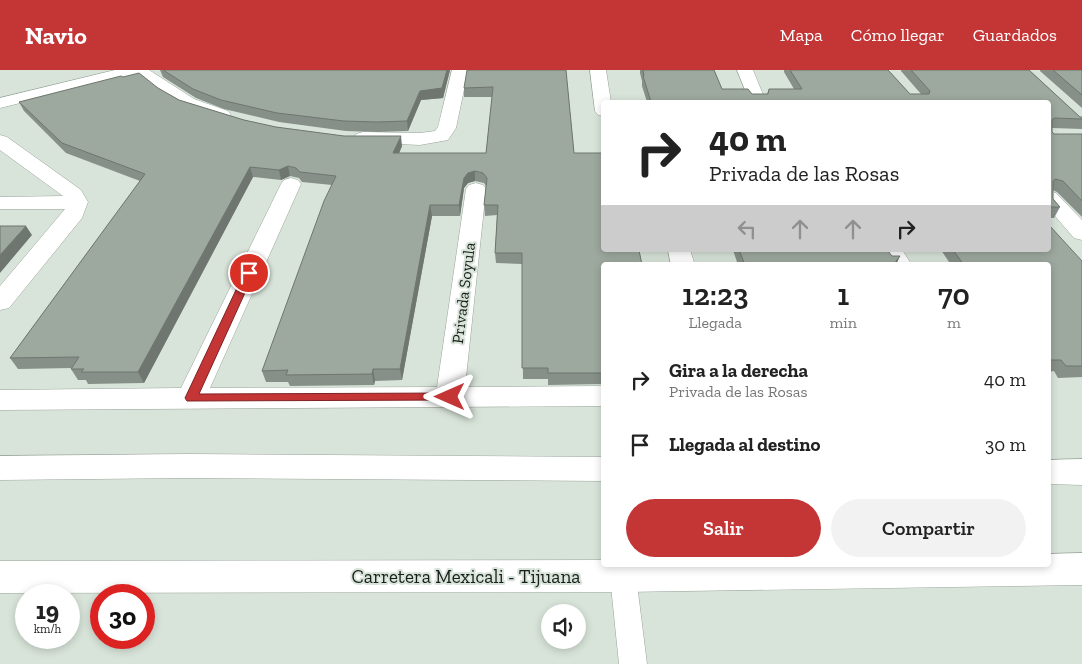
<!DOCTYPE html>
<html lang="es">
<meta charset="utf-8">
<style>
:root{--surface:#fff;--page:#f2f2f2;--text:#222;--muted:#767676;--accent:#c43536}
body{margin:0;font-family:"Zilla Slab",serif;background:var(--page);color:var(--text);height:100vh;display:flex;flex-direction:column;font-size:19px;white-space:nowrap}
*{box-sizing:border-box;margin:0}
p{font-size:16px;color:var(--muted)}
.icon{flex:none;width:28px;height:28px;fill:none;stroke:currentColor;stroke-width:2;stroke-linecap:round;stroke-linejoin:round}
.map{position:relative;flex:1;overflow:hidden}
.panel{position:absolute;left:601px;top:192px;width:450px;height:305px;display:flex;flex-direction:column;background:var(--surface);border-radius:5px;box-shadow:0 2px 8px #0003}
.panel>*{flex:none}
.banner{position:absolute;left:601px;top:30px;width:450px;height:152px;border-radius:5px;box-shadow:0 2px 8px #0003;background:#fff;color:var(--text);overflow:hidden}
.tools{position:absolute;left:541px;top:534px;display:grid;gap:10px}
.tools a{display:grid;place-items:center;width:45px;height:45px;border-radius:50%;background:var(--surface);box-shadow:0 2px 8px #0003;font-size:25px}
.speed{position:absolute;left:15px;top:514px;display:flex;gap:10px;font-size:25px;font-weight:700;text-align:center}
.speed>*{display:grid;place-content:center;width:65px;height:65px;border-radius:50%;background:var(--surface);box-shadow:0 2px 8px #0003;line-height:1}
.speed small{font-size:12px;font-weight:400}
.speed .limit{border:8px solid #d22;background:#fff;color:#111}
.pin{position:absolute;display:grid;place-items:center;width:42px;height:42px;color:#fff;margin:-21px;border:2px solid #fff;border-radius:50%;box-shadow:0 1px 5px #0007}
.me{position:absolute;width:55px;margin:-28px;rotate:270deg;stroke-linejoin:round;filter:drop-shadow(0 0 4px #0008)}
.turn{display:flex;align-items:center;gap:18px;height:105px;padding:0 25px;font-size:22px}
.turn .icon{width:65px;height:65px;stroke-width:2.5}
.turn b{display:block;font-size:35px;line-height:42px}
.lanes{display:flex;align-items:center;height:48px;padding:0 25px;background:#0003;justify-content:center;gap:25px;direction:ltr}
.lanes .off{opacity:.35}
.eta{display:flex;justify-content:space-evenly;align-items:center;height:85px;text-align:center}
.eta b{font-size:30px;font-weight:600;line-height:35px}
.button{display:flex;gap:10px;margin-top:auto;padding:10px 25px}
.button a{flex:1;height:58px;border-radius:30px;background:var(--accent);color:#fff;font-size:20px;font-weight:600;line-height:58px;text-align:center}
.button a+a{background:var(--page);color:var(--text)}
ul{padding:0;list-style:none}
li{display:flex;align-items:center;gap:15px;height:65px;padding:0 25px}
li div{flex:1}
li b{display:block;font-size:19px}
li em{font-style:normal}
header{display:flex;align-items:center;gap:30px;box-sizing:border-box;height:70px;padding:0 25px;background:var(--accent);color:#fff}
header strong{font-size:24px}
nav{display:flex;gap:28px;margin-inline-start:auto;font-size:18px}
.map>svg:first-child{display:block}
</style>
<header>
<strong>Navio</strong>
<nav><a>Mapa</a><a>Cómo llegar</a><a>Guardados</a></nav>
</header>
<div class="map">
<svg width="1082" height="594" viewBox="0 0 1082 594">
<rect width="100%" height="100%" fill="#d8e4d9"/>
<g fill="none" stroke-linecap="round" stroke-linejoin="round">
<!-- lane casing -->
<g stroke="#99a49a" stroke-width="1">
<path id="lane" d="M621 495 632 498 636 506 647 594H619L610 506 614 498Z"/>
</g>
<!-- street casing -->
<g stroke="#99a49a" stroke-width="1">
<path id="street" d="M130 0H149L194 29 228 41 231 45 228 49 222 50 182 37Z
M452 0H468L456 58 448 70 420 75 356 72 354 68 356 64 363 62 420 63 435 61 438 57Z
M590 0H606L611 32H604V46L598 45 595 41Z
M737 0H753L766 32H750Z
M0 65 7 67 81 120 88 132 82 148 9 238 0 240V216L65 139H0V127L63 126 0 80Z
M291 108 298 110 301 114 210 318 437 317 466 119 469 115 476 113 483 115 486 119 465 317 604 316V336L0 340V320L181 318 281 114 284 110Z
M1049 121 1056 123 1082 150V170L1074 168 1049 139Z
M668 180H690L695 195H671Z
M880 180H902L912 195H888Z"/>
</g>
<!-- secondary casing -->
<g stroke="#99a49a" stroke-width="1">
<path id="secondary" d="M115 0H143L141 3 0 38V28Z"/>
</g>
<!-- primary casing -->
<g stroke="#99a49a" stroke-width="1">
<path id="primary" d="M187 384 604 387V411L187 408 0 410V386Z
M1082 389V415L1049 414V390Z
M1082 483V515L623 522 0 523V491L604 490V495H1049V484Z"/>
</g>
<!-- lane -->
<use href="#lane" fill="#fff" fill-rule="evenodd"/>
<!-- street -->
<use href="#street" fill="#fff" fill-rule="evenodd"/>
<!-- secondary -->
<use href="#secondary" fill="#fff" fill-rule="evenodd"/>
<!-- primary -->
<use href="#primary" fill="#fff" fill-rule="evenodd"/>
</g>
<!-- wall -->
<path fill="#879088" d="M160 0H450L443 28 421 30 408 61 379 62 346 61 279 52 224 39 196 28 163 7Z
M566 0 574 83 604 195V314L548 315V309H523L522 194 496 193 495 183 497 145 485 146 484 135 486 116 484 113 475 111 468 113 464 118 460 146H432L402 310 375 311 374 315 290 316 288 312H266L262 301 332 115 302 112 299 108 290 106 281 110 253 107 144 313 88 314 86 310H78L71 299 72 298 18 299 10 288 140 111 66 83 24 41 19 32 123 7 158 18 179 30 244 50 276 57 402 76 399 83H486L492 27H464V18Z
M640 0H714L722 19 752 24H767L769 19H794L784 2V0H888L910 24H921L901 1V0H1029L1080 47H1082V59L1052 58V62L1054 64H1082V147L1057 122 1053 120V129L1060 137 1054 148H1049V32H647L642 16V11L640 3Z
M1040 0H1082V38L1040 1Z
M733 180H883L896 195H738Z
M941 180H1049L1082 191V307L1058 308 1054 301 1049 302V195H951Z"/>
<!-- shaded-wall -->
<path fill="#6e766f" d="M447 0H450L443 28 421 30 408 61 407 51 420 21Z
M401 66 402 76 395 93 393 83Z
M288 96 290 106 281 110 279 100Z
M250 97 253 107 144 313 138 302Z
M475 101V111L468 113 464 118 460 146 459 135 464 108 468 103Z
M430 135 432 146 402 310 400 299Z
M26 156 32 165 0 203V185Z
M900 186 896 195H893Z
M373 299 375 311 374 315 372 304Z"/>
<!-- building -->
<path fill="#9da89e" stroke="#6e766f" d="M163 0H447L442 18 420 21 407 51 377 52 344 51 277 43 221 30 193 19Z
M467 0H566L574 83H604V180H639L642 195H604V303H548V298H522V183H495L498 135H484L487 108 483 103 475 101 468 103 464 108 459 135H430L400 299H373L372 304 286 305 288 300 262 301 324 131 336 106 300 102 296 98 288 96 279 100 250 97 138 302H81L84 299H71L79 287 10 288 145 104 62 73 19 32 121 6 123 7 139 3 158 18 179 30 244 50 276 57 344 66H401L393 83H486L493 17 464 18Z
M643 0H714L722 19H748L752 24H768L769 19H802L790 0H888L910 24H929L930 21 911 0H1029L1080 47H1082V49L1054 48 1052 50V62L1054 64H1082V131L1063 111 1055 109 1053 111V129L1060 137H1049V32H651L643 6H644Z
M1053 0H1082V25Z
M1049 155 1082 191V296H1066L1061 290H1049V195H964L953 180H1049Z
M0 156H26L0 185Z
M739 180H883L888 181 892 186H900L893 195H745Z"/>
<!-- route -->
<path fill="#c43536" stroke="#7f2223" d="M249 200 254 203 199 324 450 323 456 327 454 330 187 331 185 328 244 203Z"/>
<g text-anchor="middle" stroke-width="4" stroke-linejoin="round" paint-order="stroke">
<!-- street labels -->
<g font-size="16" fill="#191d19" stroke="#d8e4d9">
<text transform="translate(463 223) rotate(-83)" y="6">Privada Soyula</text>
</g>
<!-- near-street labels -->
<g font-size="19" fill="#191d19" stroke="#d8e4d9">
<text x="466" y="513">Carretera Mexicali - Tijuana</text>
</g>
</g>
</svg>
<div class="tools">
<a><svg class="icon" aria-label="sound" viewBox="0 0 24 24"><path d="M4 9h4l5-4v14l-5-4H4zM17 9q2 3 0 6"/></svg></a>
</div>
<div class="speed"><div>19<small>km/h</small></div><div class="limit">30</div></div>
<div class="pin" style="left:249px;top:203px;background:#d93025"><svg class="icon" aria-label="arrive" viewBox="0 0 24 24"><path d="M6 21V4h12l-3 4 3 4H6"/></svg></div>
<svg class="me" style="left:450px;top:327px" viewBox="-20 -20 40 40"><path d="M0-17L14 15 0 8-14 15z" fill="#c43536" stroke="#fff" stroke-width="4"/></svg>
<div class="banner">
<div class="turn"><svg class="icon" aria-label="right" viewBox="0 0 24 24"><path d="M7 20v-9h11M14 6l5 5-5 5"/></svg><div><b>40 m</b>Privada de las Rosas</div></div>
<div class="lanes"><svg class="icon off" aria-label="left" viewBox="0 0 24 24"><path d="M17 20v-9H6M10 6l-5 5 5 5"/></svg><svg class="icon off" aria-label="ahead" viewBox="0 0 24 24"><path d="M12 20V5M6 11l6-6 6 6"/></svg><svg class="icon off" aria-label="ahead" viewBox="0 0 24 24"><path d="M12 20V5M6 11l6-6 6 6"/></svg><svg class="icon" aria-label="right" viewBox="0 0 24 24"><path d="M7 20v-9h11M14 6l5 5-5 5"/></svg></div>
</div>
<section class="panel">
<div class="eta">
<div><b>12:23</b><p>Llegada</p></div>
<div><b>1</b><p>min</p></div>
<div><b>70</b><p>m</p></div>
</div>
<ul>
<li><svg class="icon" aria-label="right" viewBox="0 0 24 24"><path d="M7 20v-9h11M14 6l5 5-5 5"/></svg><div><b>Gira a la derecha</b><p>Privada de las Rosas</p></div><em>40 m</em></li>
<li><svg class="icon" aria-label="arrive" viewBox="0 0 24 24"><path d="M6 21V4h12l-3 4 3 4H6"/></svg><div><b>Llegada al destino</b></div><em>30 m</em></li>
</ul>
<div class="button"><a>Salir</a><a>Compartir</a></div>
</section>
</div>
